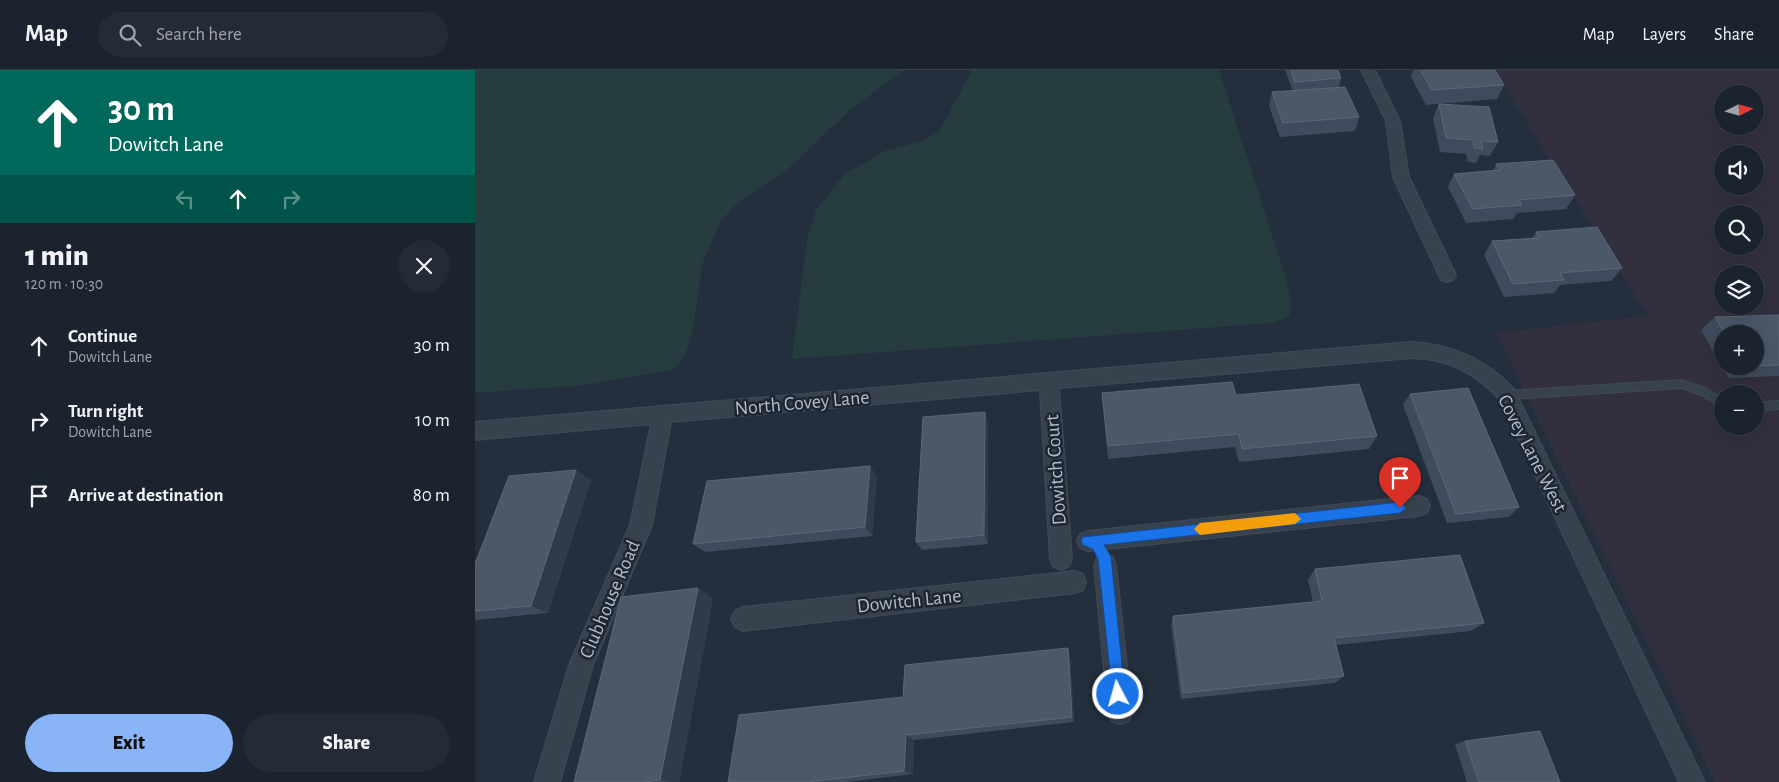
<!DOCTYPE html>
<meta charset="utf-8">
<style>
:root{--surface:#1b232e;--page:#242b36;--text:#f1f3f6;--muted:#a0a4aa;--line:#39404a;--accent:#8ab4f8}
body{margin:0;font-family:"Alegreya Sans",sans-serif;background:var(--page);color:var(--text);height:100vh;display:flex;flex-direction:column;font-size:19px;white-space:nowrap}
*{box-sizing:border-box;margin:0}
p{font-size:16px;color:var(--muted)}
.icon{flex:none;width:28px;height:28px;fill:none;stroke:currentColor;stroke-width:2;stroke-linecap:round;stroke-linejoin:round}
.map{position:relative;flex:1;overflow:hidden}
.sheet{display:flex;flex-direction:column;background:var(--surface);width:475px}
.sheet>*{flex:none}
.hud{background:#00695c;color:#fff;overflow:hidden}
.needle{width:32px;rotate:84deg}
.fabs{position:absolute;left:1239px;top:15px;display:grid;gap:10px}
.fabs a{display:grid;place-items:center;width:50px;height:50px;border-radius:50%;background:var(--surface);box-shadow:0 5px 20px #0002,0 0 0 1px var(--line);font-size:25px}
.pin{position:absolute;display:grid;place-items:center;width:42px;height:42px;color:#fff;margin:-51px -21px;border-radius:50% 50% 50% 0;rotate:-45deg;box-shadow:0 0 5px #0007}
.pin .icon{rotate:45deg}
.me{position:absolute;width:55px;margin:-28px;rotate:354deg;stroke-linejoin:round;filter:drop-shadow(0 0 4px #0008)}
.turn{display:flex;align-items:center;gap:18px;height:105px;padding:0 25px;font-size:22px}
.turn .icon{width:65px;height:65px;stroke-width:2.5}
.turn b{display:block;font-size:35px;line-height:42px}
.lanes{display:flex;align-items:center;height:48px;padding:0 25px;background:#0003;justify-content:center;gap:25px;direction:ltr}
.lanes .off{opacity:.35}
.round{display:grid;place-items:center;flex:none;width:52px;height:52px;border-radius:26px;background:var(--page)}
.head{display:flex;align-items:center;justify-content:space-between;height:85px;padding:0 25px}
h1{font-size:30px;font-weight:800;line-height:38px}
.action{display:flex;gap:10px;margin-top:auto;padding:10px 25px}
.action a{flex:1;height:58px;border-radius:30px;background:var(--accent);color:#111;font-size:20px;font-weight:800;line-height:58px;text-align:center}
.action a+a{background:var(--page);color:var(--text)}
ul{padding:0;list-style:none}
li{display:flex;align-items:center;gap:15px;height:75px;padding:0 25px}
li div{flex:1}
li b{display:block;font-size:19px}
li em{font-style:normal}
header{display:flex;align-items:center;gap:30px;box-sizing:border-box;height:70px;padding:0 25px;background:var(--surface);border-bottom:1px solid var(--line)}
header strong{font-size:24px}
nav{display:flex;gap:28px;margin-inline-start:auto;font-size:18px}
.search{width:350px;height:45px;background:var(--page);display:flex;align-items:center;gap:12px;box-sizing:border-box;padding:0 18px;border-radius:28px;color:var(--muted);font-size:19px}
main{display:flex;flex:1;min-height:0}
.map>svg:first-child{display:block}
</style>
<header>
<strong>Map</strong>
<div class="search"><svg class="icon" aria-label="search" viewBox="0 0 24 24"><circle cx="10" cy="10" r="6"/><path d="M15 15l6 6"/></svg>Search here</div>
<nav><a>Map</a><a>Layers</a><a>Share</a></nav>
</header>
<main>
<section class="sheet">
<div class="hud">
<div class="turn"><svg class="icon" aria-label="ahead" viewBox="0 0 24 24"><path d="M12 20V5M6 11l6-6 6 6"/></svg><div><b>30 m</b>Dowitch Lane</div></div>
<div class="lanes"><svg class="icon off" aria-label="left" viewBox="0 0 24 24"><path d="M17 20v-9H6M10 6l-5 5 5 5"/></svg><svg class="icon" aria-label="ahead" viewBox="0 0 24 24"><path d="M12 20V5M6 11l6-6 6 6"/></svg><svg class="icon off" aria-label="right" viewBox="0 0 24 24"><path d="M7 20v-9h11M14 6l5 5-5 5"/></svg></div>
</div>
<div class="head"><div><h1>1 min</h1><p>120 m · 10:30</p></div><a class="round"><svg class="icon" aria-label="close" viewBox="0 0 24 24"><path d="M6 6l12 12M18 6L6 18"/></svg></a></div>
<ul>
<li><svg class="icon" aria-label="ahead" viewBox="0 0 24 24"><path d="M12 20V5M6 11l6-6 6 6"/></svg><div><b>Continue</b><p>Dowitch Lane</p></div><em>30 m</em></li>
<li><svg class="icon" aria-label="right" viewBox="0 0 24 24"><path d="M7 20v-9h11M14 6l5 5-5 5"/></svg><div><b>Turn right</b><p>Dowitch Lane</p></div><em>10 m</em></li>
<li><svg class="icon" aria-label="arrive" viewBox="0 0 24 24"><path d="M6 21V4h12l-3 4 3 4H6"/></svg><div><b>Arrive at destination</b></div><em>80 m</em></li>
</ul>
<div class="action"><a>Exit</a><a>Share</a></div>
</section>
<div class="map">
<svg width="1304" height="712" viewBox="0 0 1304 712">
<rect width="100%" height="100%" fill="#242f3e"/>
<!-- medical -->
<path fill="#32303f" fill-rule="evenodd" d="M1019 0H1304V712H1240L1021 263 1173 246ZM1248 24H1280V56H1248ZM1248 84H1280V116H1248ZM1248 144H1280V176H1248ZM1248 204H1280V236H1248ZM1248 264H1280V296H1248ZM1248 324H1280V356H1248Z"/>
<!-- green -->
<path fill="#263c3f" d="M0 0H429L375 40 312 100 263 132 246 151 228 192 218 257 212 279 206 292 196 300 111 315 0 323Z
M497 0H744L810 205 816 233 814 247 796 253 317 289 332 170 341 140 370 104 410 81 447 71 464 62Z"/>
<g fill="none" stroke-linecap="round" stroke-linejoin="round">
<!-- lane casing -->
<g stroke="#414a57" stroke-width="2">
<path id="lane" d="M1207 310 1232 319 1248 329V338L1226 325 1207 318 1032 329 1029 328 1027 325 1029 322 1032 321Z
M1304 331V339L1280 341V333Z"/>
</g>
<!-- street casing -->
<g stroke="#414a57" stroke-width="2">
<path id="street" d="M886 0H900L925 51 934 107 981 205 978 210 972 212 966 210 918 107 911 51Z
M937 272C978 274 1011 289 1039 319L1230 712H1204L1025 330C1000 303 974 289 937 288L584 318 597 489 594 496 586 500 578 496 575 489 565 320 196 352 177 455 118 595 85 712H59L94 595 155 455 176 354 0 370V352Z
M944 426 952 429 955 436 952 443 944 446 613 481 605 478 602 471 605 464 613 461Z
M630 484 638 487 641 495 657 642 654 651 645 654 636 651 633 642 619 495 622 487Z
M600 501 608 504 611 512 608 520 600 523 268 561 260 557 256 549 260 541 268 537Z"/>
</g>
<!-- lane -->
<use href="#lane" fill="#38414e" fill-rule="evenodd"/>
<!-- street -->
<use href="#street" fill="#38414e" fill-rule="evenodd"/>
</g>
<!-- wall -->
<path fill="#3f4b5c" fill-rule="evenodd" d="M810 0H863L866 8 864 17 884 47 880 61 805 67 794 36 797 22 818 21Z
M938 0H1020L1029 15 1022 29 951 35 936 7Z
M964 34 1023 72 1015 86 1005 85 1001 93 993 92 991 84 965 82 958 48Z
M1021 94 1100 125 1091 139 1042 143 1038 149 991 153 973 117 979 104 1018 101Z
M1061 162 1147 198 1136 211 1085 215 1079 223 1029 227 1009 185 1017 171 1057 168Z
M1304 245V306L1254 308 1226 260 1240 247ZM1248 264H1280V296H1248Z
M627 323 761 325 902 366 894 379 764 392 760 377 633 389 628 338Z
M935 324 1044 437 1034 447 972 453 928 335Z
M510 342 513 353V474L447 480 441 472Z
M402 406 397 466 230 482 218 474Z
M116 410 73 543 0 550V494Z
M840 499 1009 553 996 561 861 575 869 606 860 613 706 629 696 555 698 546 838 532 833 510Z
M238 528 204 712H99Z
M595 586 599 652 439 670 438 704 371 712H253L428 627Z
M990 671 1085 712H992L980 674Z"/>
<!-- shaded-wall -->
<path fill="#2f3b4b" d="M510 342 513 353V474L509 465Z
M395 396 402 406 397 466 390 457Z
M101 400 116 410 73 543 56 536Z
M223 518 238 528 204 712H196L185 710Z
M593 578 595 586 599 652 597 647Z
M431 665 439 670 438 704 429 701Z"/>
<!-- building -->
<path fill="#4b5868" stroke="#5c6777" d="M816 0H863L866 8 820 12Z
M945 0H1020L1029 15 957 20Z
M870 17 884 47 808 53 797 22Z
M964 34 1014 37 1023 72 1006 71 1008 79 999 78 998 70 971 68Z
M1078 90 1100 125 1044 130 1047 135 998 139 979 104 1025 100 1021 94Z
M1122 157 1147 198 1085 203 1089 210 1038 214 1017 171 1064 168 1061 162Z
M1304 245V295L1280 296V264H1250L1240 247Z
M757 312 761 325 884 314 902 366 767 379 764 364 633 376 627 323Z
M993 318 1044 437 981 444 935 324Z
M510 342 509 465 441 472 448 347Z
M395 396 390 457 218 474 232 411Z
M101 400 56 536 0 541V494L34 406Z
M985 485 1009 553 859 568 869 606 708 623 698 546 847 531 840 499Z
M223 518 185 710 169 712H99L146 527Z
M593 578 597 647 431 665 429 701 332 712H253L264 645 428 627 430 595Z
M1065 661 1085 712H1004L990 671Z"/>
<!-- route -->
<path fill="#1a73e8" stroke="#114b97" d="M925 432 931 438 925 443 629 475 636 487 650 624 648 629 643 631 638 629 623 489 618 479 608 475 606 471 608 467Z"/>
<!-- slow -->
<path fill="#f59e0b" d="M820 443 826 449 820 454 725 465 719 459 725 453Z"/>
<g text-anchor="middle" stroke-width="5" stroke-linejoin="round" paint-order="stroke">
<!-- street labels -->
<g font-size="20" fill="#b4bcc9" stroke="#1d2633">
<text transform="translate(327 332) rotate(-5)" y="7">North Covey Lane</text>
<text transform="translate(1058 383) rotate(63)" y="7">Covey Lane West</text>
<text transform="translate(580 400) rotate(-94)" y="7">Dowitch Court</text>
<text transform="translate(134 529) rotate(-67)" y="7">Clubhouse Road</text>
<text transform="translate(434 530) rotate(-6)" y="7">Dowitch Lane</text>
</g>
</g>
</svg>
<div class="fabs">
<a><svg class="needle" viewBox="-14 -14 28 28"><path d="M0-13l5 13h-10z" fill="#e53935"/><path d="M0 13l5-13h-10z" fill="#a0a4aa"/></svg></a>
<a><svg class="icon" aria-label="sound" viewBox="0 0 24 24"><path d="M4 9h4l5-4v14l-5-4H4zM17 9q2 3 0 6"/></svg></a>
<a><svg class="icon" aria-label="search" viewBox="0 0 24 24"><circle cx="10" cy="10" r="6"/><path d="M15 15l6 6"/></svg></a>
<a><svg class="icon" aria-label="layers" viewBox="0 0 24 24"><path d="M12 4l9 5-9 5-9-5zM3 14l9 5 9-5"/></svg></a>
<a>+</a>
<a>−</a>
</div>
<div class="pin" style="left:925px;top:438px;background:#d93025"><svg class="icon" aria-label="arrive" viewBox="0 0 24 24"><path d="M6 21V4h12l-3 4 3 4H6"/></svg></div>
<svg class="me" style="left:643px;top:624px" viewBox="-20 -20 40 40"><circle r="17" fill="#1a73e8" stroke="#fff" stroke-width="3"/><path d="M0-11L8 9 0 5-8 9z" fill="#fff"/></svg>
</div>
</main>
